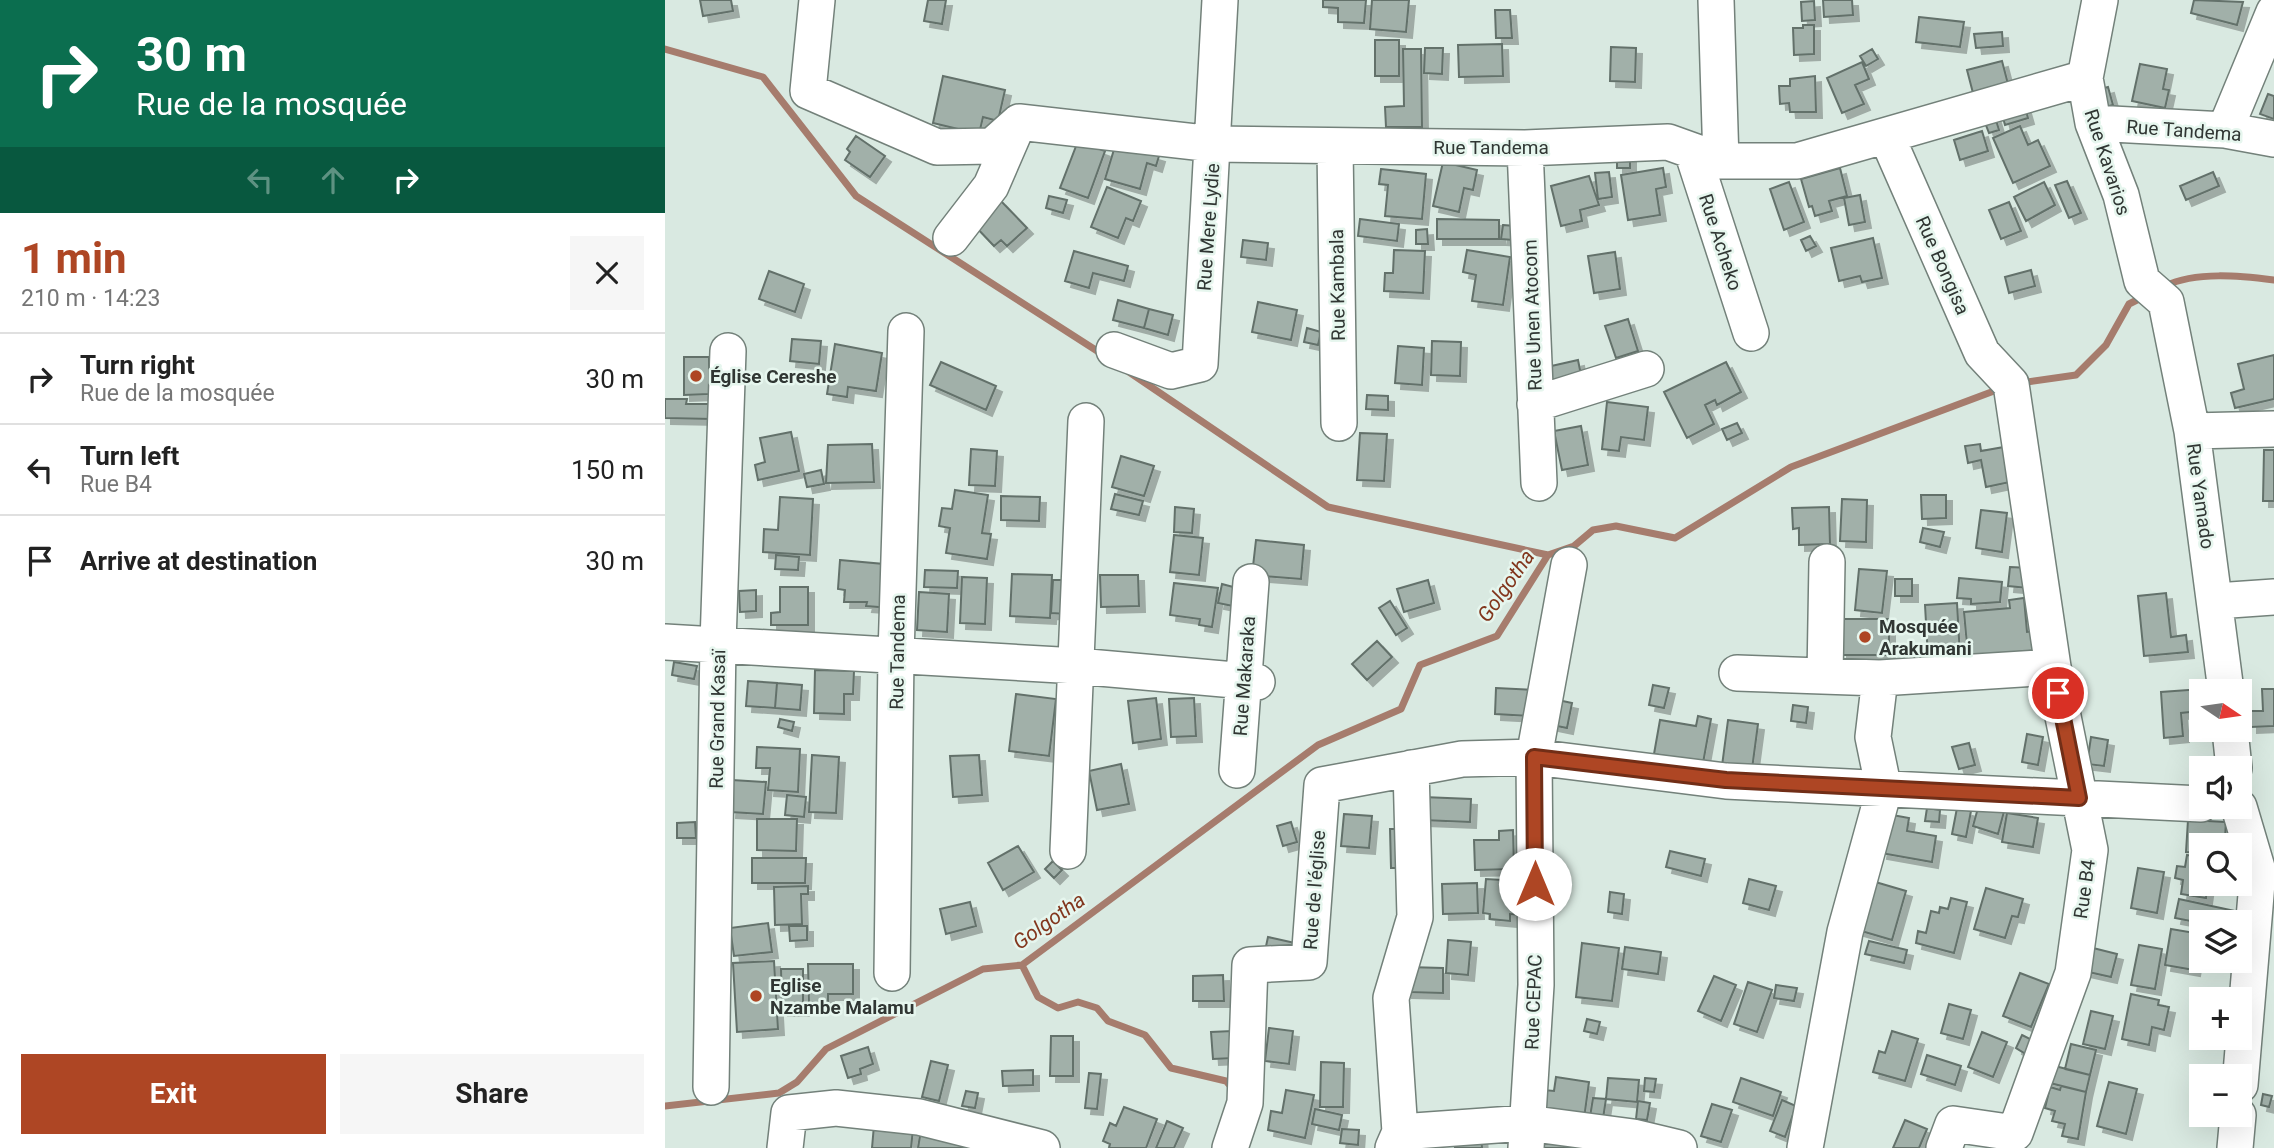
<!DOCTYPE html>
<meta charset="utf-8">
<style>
:root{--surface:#fff;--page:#f6f6f6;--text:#222;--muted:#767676;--line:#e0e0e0;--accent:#ae4624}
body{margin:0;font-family:Roboto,sans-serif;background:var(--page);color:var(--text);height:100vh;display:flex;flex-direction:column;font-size:26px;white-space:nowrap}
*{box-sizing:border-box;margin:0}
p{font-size:23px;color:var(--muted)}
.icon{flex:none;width:38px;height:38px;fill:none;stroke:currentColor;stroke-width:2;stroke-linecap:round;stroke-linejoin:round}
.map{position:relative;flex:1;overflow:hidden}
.details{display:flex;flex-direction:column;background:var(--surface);width:665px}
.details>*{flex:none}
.banner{background:#0b6e4f;color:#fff;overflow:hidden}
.needle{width:46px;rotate:103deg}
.tools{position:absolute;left:1524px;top:679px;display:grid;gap:14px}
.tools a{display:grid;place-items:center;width:63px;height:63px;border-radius:0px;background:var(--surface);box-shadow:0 7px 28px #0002;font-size:35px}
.pin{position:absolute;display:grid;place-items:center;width:60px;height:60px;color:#fff;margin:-30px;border:4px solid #fff;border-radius:50%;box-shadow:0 2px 7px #0007}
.me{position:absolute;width:77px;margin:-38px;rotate:0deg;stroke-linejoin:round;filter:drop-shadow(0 0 5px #0008)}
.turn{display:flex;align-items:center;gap:24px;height:147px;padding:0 21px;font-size:32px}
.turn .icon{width:91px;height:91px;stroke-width:2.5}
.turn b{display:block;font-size:49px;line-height:60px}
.lanes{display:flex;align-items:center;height:66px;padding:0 21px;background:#0003;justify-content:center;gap:35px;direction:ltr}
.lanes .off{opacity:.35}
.round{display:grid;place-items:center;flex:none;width:74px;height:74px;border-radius:0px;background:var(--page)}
.head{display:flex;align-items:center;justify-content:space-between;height:119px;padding:0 21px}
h1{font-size:42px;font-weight:700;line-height:52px;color:var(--accent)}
.primary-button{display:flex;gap:14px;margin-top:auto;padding:14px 21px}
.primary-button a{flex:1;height:80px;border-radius:0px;background:var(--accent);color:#fff;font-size:28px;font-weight:700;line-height:80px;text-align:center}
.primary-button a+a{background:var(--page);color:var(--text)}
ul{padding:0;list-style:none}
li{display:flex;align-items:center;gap:21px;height:91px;padding:0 21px;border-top:2px solid var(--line)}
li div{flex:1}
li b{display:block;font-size:26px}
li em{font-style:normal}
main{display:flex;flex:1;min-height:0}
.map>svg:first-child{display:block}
</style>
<main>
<section class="details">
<div class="banner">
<div class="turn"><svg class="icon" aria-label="right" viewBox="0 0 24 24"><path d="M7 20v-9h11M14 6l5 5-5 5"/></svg><div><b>30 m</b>Rue de la mosquée</div></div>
<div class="lanes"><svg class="icon off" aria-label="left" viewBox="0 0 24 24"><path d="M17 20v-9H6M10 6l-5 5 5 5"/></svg><svg class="icon off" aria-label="ahead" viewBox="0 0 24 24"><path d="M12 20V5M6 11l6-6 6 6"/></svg><svg class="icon" aria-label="right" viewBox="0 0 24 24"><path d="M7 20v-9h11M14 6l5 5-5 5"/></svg></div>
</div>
<div class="head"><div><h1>1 min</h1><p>210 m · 14:23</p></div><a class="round"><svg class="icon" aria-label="close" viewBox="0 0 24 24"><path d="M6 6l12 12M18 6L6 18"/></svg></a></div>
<ul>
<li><svg class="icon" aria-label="right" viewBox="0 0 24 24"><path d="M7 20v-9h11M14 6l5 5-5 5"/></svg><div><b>Turn right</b><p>Rue de la mosquée</p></div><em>30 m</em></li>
<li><svg class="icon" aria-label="left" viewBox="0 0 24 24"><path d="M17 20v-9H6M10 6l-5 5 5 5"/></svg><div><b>Turn left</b><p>Rue B4</p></div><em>150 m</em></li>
<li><svg class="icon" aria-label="arrive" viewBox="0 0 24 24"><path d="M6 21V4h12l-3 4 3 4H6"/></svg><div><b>Arrive at destination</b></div><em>30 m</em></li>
</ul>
<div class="primary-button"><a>Exit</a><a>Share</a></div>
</section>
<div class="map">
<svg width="1609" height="1148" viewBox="0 0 1609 1148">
<defs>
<filter id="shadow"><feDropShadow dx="6" dy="6" stdDeviation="0" flood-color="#0004"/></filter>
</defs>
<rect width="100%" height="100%" fill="#d9e9e1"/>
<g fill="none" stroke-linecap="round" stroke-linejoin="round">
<!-- stream -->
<path stroke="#a67c6d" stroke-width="7" d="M0 49 98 77 191 196 440 356
M1500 286C1531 271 1576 276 1609 280
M464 372 663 507 883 555
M1355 383 1411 375 1441 345 1464 304 1480 296
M357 965 373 997 393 1008 413 1002 432 1008 443 1021 480 1035 506 1068 561 1081 568 1089
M0 1106 114 1093 132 1082 161 1049 318 969 357 965 653 745 736 709 755 665 832 636 883 555 909 546 928 530 951 526 1010 538 1126 467 1337 388"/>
</g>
<!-- building -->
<path fill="#a1b0a9" stroke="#63716b" stroke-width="2" filter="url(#shadow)" d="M35 0H66L68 11 38 16Z
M263 0H281L277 24 259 21Z
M658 0H701L699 23 673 22V8L658 7Z
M707 0H744L741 32 705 29Z
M1158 0H1187L1188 15 1159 17Z
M1529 0 1578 2 1572 25 1526 13Z
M1149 1 1150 20 1137 21 1136 2Z
M830 10H845L847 38H831Z
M1254 17 1299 22 1295 47 1251 42Z
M1138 25H1149V54L1129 55 1128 28H1138Z
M1337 32 1338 46 1311 48 1309 34Z
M710 40H734V76H710Z
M837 44 838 76 794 77 793 45Z
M946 47 971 48 970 82 945 81Z
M760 48H778L777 74 759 73Z
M738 49H756L757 127H721L720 107 739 106Z
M1207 49 1213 59 1201 66 1195 56Z
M1337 61 1343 84 1308 93 1302 70Z
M1197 62 1204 79 1190 85 1199 104 1177 113 1162 78Z
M1475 64 1502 69 1498 89 1504 90 1500 108 1467 101Z
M278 76 340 90 333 121 318 117 314 134 268 123Z
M1150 76 1151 112H1125L1124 103 1115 104 1114 86H1125V79Z
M1443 87 1448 105 1432 109 1428 91Z
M1603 94 1609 96V119L1595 114Z
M1359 104 1363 118 1340 125 1336 110Z
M1330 117 1334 130 1324 133 1319 120Z
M1355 126 1363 145 1373 140 1385 166 1348 183 1328 138Z
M1317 131 1323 151 1295 160 1289 140Z
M191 136 220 156 205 177 180 160 185 152 182 149Z
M413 141 440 151 423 198 395 188Z
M451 143 494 156 491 166 482 163 475 189 440 179Z
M952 155H965V168H952Z
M778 162 812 170 808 190 799 188 794 212 768 206Z
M998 168 1001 187 991 189 995 215 963 220 956 175Z
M1175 168 1182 196 1164 201 1167 211 1150 216 1147 206 1144 207 1136 179Z
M716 169 761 174 757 219 720 216 723 185 714 184Z
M944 172 947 197 933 199 930 173Z
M1548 172 1554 186 1521 200 1515 186Z
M924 176 934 205 915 210 917 221 896 226 886 186Z
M1402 181 1416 213 1404 218 1390 185Z
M1124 182 1139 222 1119 230 1105 189Z
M1379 182 1390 205 1361 221 1349 197Z
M442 187 476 201 468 221 461 218 453 238 426 227Z
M1195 195 1200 222 1184 225 1179 198Z
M384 196 402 200 398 213 381 208Z
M335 200 362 228 342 246 336 240 329 246 309 225Z
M1344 202 1356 231 1336 239 1324 210Z
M695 219 734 224 732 241 693 236Z
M772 219 834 220V239H772Z
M838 225 850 226 848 240 836 239Z
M762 229 763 244H751V230Z
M1145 236 1151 246 1141 251 1136 240Z
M1208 238 1217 278 1197 282 1195 276 1174 281 1166 248Z
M578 240 603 243 601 260 576 257Z
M729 250 760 251 758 293 719 291 720 273H728Z
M802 250 845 257 838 305 807 301 811 275 798 272Z
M409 251 463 266 459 281 428 273 424 288 400 281Z
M950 252 955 289 929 293 923 256Z
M1366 270 1370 286 1344 293 1340 277Z
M104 271 139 284 130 312 94 299Z
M453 300 484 309 479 328 448 320Z
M593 302 632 310 626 340 587 332Z
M484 309 508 315 503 335 479 328Z
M963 319 973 351 951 358 940 326Z
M642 328 656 332 653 345 639 342Z
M127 339 156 341 154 364 125 361Z
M767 341 796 342 795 376 766 375Z
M170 344 217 353 211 391 183 387 182 397 162 394Z
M733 346 759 348 757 385 730 383Z
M1609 355V399L1570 408 1566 393 1579 389 1573 364Z
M19 357H44V394L19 395Z
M913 360 918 385 879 394 873 369Z
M276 362 331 386 321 410 265 385Z
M1061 362 1076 392 1052 405 1050 400 1040 405 1049 424 1022 438 999 392Z
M702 395 723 396V410L701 409Z
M0 399H22L21 404H48L47 419 0 418Z
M942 402 983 407 979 440 956 437 954 451 937 449Z
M1072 423 1077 433 1062 440 1057 429Z
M916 426 923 465 897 470 889 431Z
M126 432 134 471 93 480 90 465 100 462 95 438Z
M695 433 722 434 719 481 692 480Z
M207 444 209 482 161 483 163 445Z
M1315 444 1316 451 1339 447 1345 482 1321 487 1316 460 1303 463 1300 446Z
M306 449 332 451 330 486 304 485Z
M1599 450H1609V501H1598Z
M456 456 489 466 479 496 447 487Z
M156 470 159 484 142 487 139 474Z
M290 490 323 495 317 533 326 534 322 559 281 553 285 528 274 526 277 508 287 509Z
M450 494 478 501 474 515 446 509Z
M1256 495H1281V518L1257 519Z
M336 496 375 497 374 521 336 520Z
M115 497 148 499 145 555 98 552 99 529 113 530Z
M1177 499 1202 500 1201 542 1175 541Z
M510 507 529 509 527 533 509 532Z
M1164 507 1165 544 1134 545V528L1128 529 1127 508Z
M1316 510 1342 513 1337 552 1311 548Z
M1258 528 1279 532 1275 547 1255 542Z
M509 535 538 538 534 575 505 572Z
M591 540 639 545 636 579 587 575Z
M111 555 134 557 133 570 110 569Z
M175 560 230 565 226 608 201 606 202 602H179L180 590 173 589Z
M1345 567 1365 568 1363 588 1343 586Z
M1194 569 1222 571 1217 613 1190 610Z
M260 570 293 571 292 588 259 587Z
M347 574 387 575 385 618 345 616Z
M435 575H473L474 606 436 607Z
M297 577 322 578 320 624 295 623Z
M1294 578 1337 582 1335 602 1306 604V599L1292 598Z
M1230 579H1247V596H1230Z
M388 580H404L402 614 386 613Z
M763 580 769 603 739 612 732 589Z
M509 583 553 588 547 627 534 625 535 619 505 615Z
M557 584 572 588 568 606 553 603Z
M115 587H143V625H106V613L115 612Z
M91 590V611L75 612 74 591Z
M254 592 284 594 282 632 252 630Z
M1501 593 1506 637 1521 635 1523 652 1479 656 1473 596Z
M1359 598 1362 632 1373 631 1374 650 1303 656 1299 612 1345 608 1344 600Z
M725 601 742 628 731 635 714 608Z
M1292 603 1295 656 1263 658 1260 605Z
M1176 619H1224V655H1176Z
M712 641 727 657 702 680 687 664Z
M9 662 32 666 29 679 7 675Z
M150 670 189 671 188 694H179V714L149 713Z
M83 681 112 683 110 708 81 706Z
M112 683 137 685 135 710 110 708Z
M988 685 1004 688 999 708 984 705Z
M831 688 869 690 868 716 830 714Z
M1537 689 1536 711 1516 713 1518 736 1499 738 1496 692Z
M1597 689H1609V726L1586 727V711H1598Z
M351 694 391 699 384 756 344 751Z
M491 698 496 739 468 743 463 701Z
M529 698 531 736 506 737 504 699Z
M893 700 907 703 902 728 887 725Z
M1128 705 1143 707 1141 723 1126 721Z
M1033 716 1046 719 1038 763 989 754 995 720 1031 726Z
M115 719 129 722 127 731 113 727Z
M1063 720 1093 724 1087 769 1057 766Z
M1362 734 1378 737 1373 765 1357 762Z
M1426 737 1443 740 1439 766 1422 764Z
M1304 743 1310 765 1294 769 1287 747Z
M92 747 135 749 133 792 103 790 105 768H91Z
M147 755 174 757 171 813 144 812Z
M314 755 317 795 288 797 285 756Z
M456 764 464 804 432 810 424 771Z
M67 780 101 782 98 814 65 812Z
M122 795 141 797 139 817 120 815Z
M758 797 806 799 805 822 757 820Z
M1316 797 1341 804 1333 834 1308 826Z
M1262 808 1275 810 1274 822 1260 821Z
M1292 808 1306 811 1301 837 1287 834Z
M1342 813 1373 818 1368 847 1337 842Z
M679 814 707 816 704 848 676 846Z
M1222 814 1244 818 1242 831 1271 836 1267 862 1216 853Z
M92 819H132L131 851 92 850Z
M1523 820 1561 822 1560 838H1566V845H1536V853L1521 852Z
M30 822 31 838H12V823Z
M626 822 632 842 618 846 612 826Z
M725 829H745V868H726Z
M848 830 849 869 810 870 809 840H834V831Z
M353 846 369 872 338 890 323 863Z
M1005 851 1040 859 1036 876 1001 867Z
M1522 855 1536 857V884H1543L1541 898 1516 894 1518 880 1510 878 1512 866 1520 867Z
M87 858H141L140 883H87Z
M388 861 397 870 389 878 380 869Z
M1473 868 1499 872 1492 913 1466 908Z
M837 877 858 879 854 915 845 914V921L825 919V914L818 913 821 879 837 880Z
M1084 879 1111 886 1104 910 1078 903Z
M1207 881 1241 891 1227 940 1193 930Z
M812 883 813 913 778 914 777 884Z
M143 886V894H136L137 924 110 925 109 887Z
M1321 888 1358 899 1353 917 1347 916 1340 938 1309 929Z
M945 892 959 894 957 914 943 912Z
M1286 898 1302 902 1289 953 1251 943 1253 931 1261 933 1266 911 1274 913 1275 907 1283 909Z
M1514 899 1570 911 1568 922 1536 923 1510 918Z
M305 902 311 926 281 934 275 909Z
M103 923 107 952 69 956 65 928Z
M124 926H142V940L125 941Z
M1506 929 1536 934V960L1531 959 1529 970 1500 965Z
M603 937 630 943 627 957 600 951Z
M783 940 806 942 803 975 781 973Z
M1204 941 1242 950 1239 963 1200 954Z
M917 943 954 948 947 1001 911 997Z
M1474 945 1497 949 1490 989 1466 985Z
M960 947 996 952 993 974 957 969Z
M1424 947 1452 954 1446 977 1419 971Z
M109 961 113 1029 72 1032 68 963Z
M143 964H188V994H163V1005H144Z
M742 967 778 968V993L741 992Z
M116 969H138V1010H117Z
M1355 973 1384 984 1366 1027 1338 1016Z
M558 975 559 1001H528V976Z
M1049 976 1071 985 1056 1021 1033 1011Z
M1083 982 1107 990 1092 1032 1069 1024Z
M1111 985 1132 988 1129 1001 1109 998Z
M1466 994 1494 1000 1493 1005 1504 1007 1499 1030 1487 1027 1484 1045 1457 1039Z
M1284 1004 1306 1010 1298 1039 1276 1033Z
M1426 1011 1448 1016 1440 1049 1418 1044Z
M922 1019 935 1022 932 1034 919 1031Z
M604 1028 628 1031 624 1064 600 1061Z
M567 1031 569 1058 548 1059 546 1032Z
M1227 1031 1253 1039 1240 1081 1208 1072 1214 1051 1220 1053Z
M1317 1032 1342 1042 1328 1077 1303 1067Z
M1357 1035 1371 1042 1364 1056 1351 1048Z
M386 1036H408V1076H385Z
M1406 1044 1431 1050 1425 1075 1400 1069Z
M203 1047 208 1064 195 1069 196 1074 183 1078 176 1056Z
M1262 1055 1296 1066 1290 1085 1256 1074Z
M266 1061 283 1065 274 1101 257 1097Z
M656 1062 679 1063 678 1107H655Z
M1386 1065 1425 1075 1421 1092 1381 1082Z
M368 1070V1085L338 1086 337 1071Z
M424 1073 436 1074 432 1109 420 1108Z
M891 1077 924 1082 918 1126 875 1121 879 1090 889 1091Z
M943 1078 974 1080 972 1102 941 1099Z
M980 1078 991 1079 989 1092 979 1091Z
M1076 1078 1116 1092 1108 1116 1068 1102Z
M1444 1082 1472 1089 1461 1134 1432 1126Z
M1396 1086 1421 1092 1413 1139 1397 1136 1400 1124 1387 1121 1390 1111 1380 1108 1385 1087 1395 1090Z
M621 1090 649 1095 640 1138 603 1130 606 1111 617 1113Z
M301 1091 313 1093 310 1108 297 1106Z
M1598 1094 1607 1096 1604 1107 1596 1105Z
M928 1098 941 1099 937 1125 924 1123Z
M1117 1100 1131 1106 1120 1137 1105 1131Z
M973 1101 985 1103 982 1120 971 1119Z
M1047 1104 1067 1110 1056 1142 1036 1136Z
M459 1107 492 1119 481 1148H444L445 1144 438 1141 445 1123 451 1126Z
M650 1109 677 1115 674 1130 647 1124Z
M1240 1120 1262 1129 1254 1148H1228Z
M502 1121 518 1128 509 1148H491Z
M209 1125 248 1129 246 1148H207Z
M677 1129 694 1130 693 1145 675 1143Z
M256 1130 303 1139 302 1148H253Z
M816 1132 817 1148H790L789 1134Z
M866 1134 908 1139 907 1148H865Z"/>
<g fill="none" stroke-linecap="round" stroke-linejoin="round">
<!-- minor casing -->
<g stroke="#73817a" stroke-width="38">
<path id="minor" d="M152 0 143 91 272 147 327 146 354 122
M1051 0 1056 161
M1435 0 1420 78 1428 123 1456 195 1477 281 1501 302 1527 431 1561 691
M354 122 548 144 860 148 1003 142 1056 161H1132L1420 78
M1428 123 1560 130 1609 139
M1560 130 1609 12
M1222 137 1317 353 1346 384 1388 667 1425 850 1408 973 1350 1133 1288 1124 1279 1148
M670 147 674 423
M860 148 874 483
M1027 151 1086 333
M286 238 326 186 352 126
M449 350 506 371 535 364 555 0
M870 404 981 369
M1527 431 1609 429
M1551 601 1609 597
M0 642 412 666 592 682
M1072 673 1215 678 1388 667
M1160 676 1162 562
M1565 730 1569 768
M572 770 586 582
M1574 807 1593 871 1575 1085
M403 851 421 421
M227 973 231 655 241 331
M46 1087 53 643 63 351
M735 1132 862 1123 968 1137 1014 1148
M120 1148 124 1113 171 1108 254 1117 377 1148
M565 1148 580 1103 585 965 644 962 657 785 797 759 869 757 1061 781 1536 804
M728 1148 735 1132 726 998 750 917 746 768
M861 1148 871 985 869 757 904 565
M1140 1148 1180 932 1219 790 1208 737 1215 678
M1570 1148 1573 1115"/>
</g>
<!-- minor -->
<use href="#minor" stroke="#fff" stroke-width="35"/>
</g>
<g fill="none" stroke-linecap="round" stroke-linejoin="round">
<!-- route casing -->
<g stroke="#712e17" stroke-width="18">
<path id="route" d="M870 884 869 757 1061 780 1414 798 1393 693"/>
</g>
<!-- route -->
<use href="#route" stroke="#ae4624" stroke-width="12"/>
</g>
<!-- markers -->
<g fill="#ae4624" stroke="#e6f6ee" stroke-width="2.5">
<circle cx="31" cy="376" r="7"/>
<circle cx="1200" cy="637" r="7"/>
<circle cx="91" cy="996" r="7"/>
</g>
<g text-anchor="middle" stroke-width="5" stroke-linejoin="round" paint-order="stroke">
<!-- street labels -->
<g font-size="19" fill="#303633" stroke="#e6f6ee">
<text transform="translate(1519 130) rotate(4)" y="7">Rue Tandema</text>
<text x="826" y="154">Rue Tandema</text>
<text transform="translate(1443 162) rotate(72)" y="7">Rue Kavarios</text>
<text transform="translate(543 227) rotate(-86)" y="7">Rue Mere Lydie</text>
<text transform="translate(1056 242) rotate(72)" y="7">Rue Acheko</text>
<text transform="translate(1278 265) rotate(66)" y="7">Rue Bongisa</text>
<text transform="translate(672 285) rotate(-91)" y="7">Rue Kambala</text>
<text transform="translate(867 315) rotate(-92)" y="7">Rue Unen Atocom</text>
<text transform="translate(1536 496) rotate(82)" y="7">Rue Yamado</text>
<text transform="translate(232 652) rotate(-89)" y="7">Rue Tandema</text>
<text transform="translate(579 676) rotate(-86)" y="7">Rue Makaraka</text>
<text transform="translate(52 719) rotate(-89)" y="7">Rue Grand Kasaï</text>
<text transform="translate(1419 889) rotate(-82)" y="7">Rue B4</text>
<text transform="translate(649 890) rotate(-86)" y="7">Rue de l'église</text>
<text transform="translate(868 1002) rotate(-88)" y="7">Rue CEPAC</text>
</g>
<!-- poi labels -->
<g font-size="19" font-weight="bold" fill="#303633" stroke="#e6f6ee" text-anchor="start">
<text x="45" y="383">Église Cereshe</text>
<text x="1214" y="633">Mosquée<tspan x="1214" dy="22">Arakumani</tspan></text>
<text x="105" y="992">Eglise<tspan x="105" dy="22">Nzambe Malamu</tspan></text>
</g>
<!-- water labels -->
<g font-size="21" font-style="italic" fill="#82361d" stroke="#e6f6ee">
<text transform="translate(841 586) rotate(-55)" y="7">Golgotha</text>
<text transform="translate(384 921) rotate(-35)" y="7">Golgotha</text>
</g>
</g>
</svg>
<div class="tools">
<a><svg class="needle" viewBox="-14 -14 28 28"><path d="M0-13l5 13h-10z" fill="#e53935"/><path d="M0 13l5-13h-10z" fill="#767676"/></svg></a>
<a><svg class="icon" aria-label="sound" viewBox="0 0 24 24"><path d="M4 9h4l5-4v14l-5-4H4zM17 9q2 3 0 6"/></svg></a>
<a><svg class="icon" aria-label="search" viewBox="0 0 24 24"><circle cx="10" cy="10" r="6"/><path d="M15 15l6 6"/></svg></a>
<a><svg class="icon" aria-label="layers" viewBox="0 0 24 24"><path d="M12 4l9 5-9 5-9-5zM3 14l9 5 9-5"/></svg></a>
<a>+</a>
<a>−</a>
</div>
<div class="pin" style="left:1393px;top:693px;background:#d93025"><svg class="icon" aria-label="arrive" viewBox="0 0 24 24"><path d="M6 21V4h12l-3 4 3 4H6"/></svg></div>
<svg class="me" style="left:870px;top:884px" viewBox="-20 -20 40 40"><circle r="19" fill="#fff"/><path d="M0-13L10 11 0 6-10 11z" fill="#ae4624"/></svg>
</div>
</main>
